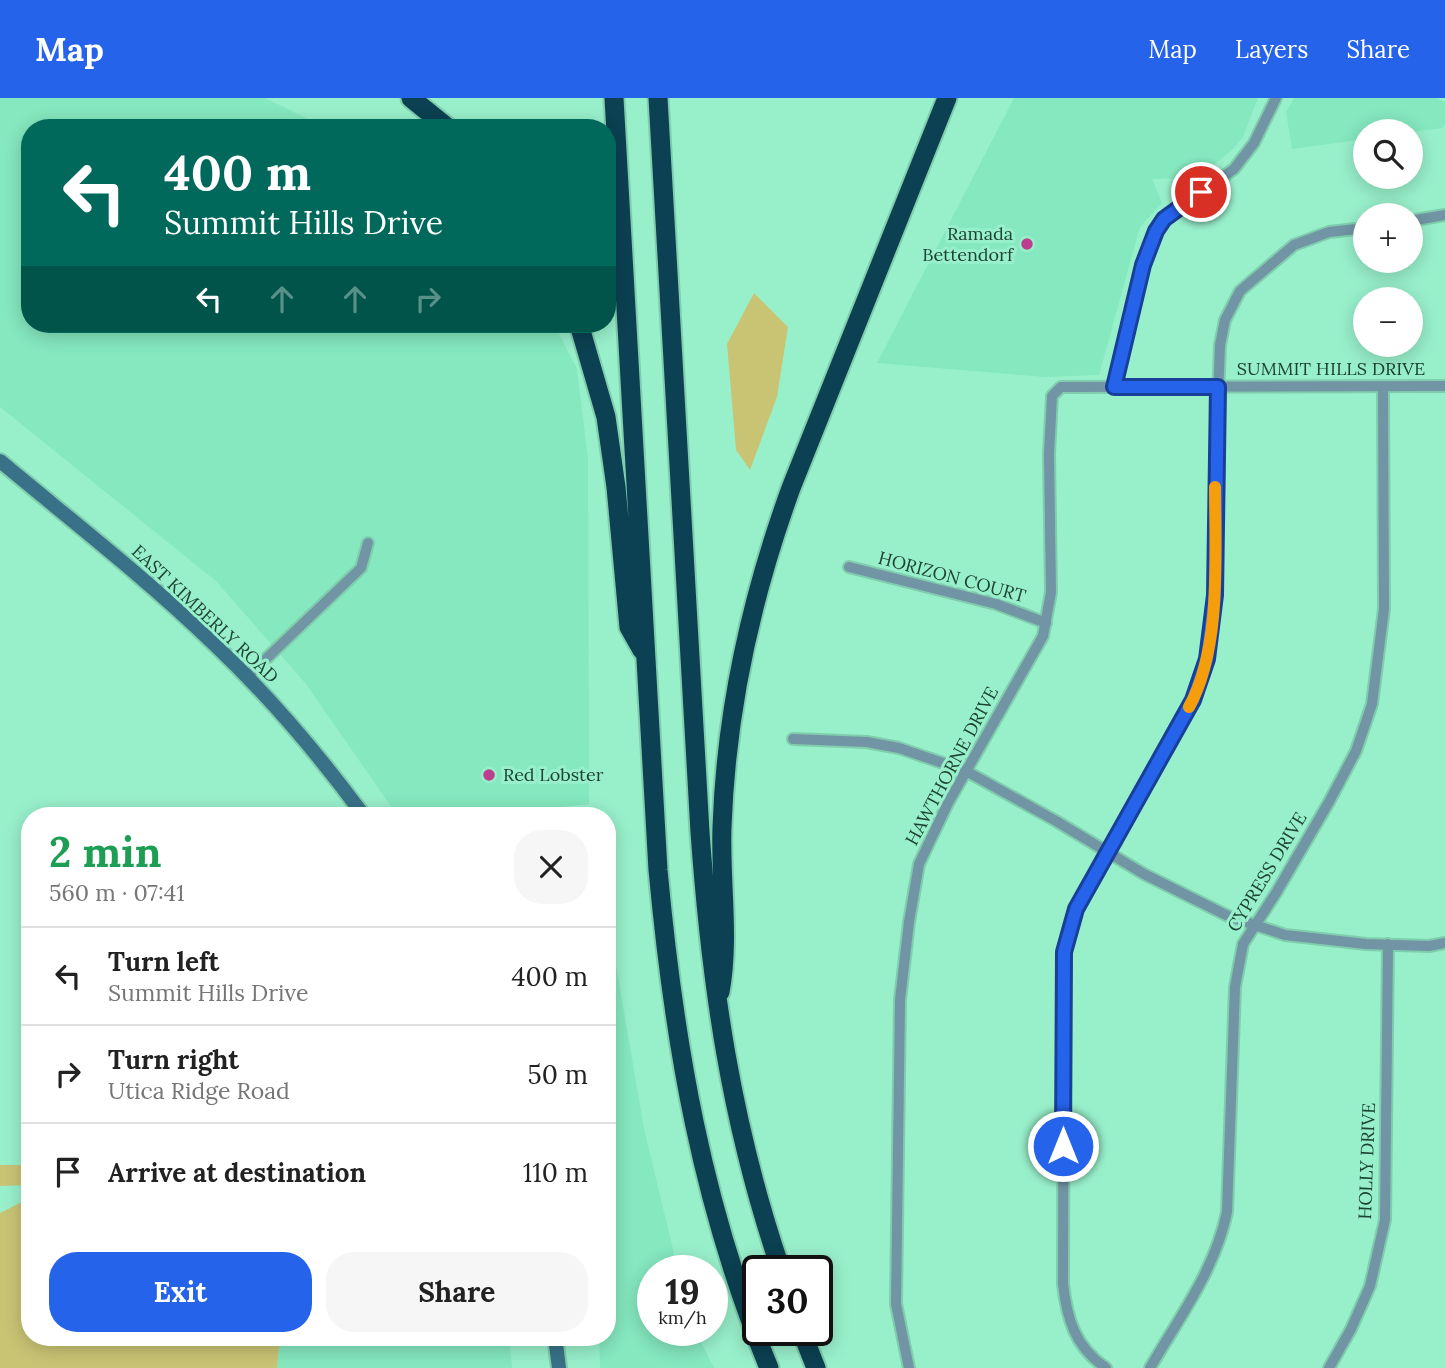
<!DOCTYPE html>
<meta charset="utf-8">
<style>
:root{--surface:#fff;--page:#f6f6f6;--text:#222;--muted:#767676;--line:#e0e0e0;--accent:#2563eb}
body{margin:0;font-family:Lora,serif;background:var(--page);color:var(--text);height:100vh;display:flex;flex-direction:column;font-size:26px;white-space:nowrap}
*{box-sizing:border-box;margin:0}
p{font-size:23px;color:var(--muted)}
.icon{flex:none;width:38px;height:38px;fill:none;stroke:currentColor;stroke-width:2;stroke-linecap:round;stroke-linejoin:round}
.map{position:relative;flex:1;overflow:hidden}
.side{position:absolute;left:21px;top:709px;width:595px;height:539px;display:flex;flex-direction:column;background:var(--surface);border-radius:28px;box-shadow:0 4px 18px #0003}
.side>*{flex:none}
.top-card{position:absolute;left:21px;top:21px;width:595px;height:214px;border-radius:28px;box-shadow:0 4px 18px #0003;background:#00695c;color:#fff;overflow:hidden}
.fabs{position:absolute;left:1353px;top:21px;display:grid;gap:14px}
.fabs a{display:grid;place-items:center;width:70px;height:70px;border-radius:50%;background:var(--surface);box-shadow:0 4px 18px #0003;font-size:35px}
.speed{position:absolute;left:637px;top:1157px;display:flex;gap:14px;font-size:35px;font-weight:700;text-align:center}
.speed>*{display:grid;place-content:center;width:91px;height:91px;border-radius:50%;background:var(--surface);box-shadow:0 4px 18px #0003;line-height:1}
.speed small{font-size:18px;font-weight:400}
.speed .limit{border:4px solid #111;border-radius:10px;background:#fff;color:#111}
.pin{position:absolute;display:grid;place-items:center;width:60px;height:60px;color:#fff;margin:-30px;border:4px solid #fff;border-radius:50%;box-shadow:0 2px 7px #0007}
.me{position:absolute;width:77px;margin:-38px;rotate:0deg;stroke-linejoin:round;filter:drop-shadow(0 0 5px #0008)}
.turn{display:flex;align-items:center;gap:24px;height:147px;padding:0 28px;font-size:32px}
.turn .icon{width:91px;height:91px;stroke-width:2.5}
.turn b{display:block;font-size:49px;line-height:60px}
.lanes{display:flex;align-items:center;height:66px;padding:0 28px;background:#0003;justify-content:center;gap:35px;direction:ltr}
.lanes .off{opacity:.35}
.round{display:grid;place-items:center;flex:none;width:74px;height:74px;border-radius:28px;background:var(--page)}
.head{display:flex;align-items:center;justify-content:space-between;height:119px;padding:0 28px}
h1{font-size:42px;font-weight:700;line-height:52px;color:#1e9e55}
.action{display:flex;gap:14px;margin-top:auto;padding:14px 28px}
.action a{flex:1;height:80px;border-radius:28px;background:var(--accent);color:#fff;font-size:28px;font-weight:700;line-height:80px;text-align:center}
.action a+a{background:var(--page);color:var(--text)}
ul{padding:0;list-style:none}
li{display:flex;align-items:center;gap:21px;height:98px;padding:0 28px;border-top:2px solid var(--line)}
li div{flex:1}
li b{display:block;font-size:26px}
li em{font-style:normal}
header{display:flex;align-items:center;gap:42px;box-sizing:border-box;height:98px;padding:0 35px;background:var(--accent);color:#fff}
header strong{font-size:33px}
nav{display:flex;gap:38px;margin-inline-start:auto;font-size:24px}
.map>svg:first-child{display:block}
</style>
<header>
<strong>Map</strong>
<nav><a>Map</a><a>Layers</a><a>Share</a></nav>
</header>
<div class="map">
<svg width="1445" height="1270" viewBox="0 0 1445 1270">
<rect width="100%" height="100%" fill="#98f0cb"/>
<!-- built -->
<path fill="#85e8bf" d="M0 0H265L327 30H30V226H554L577 271 588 361 589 706 552 710 551 717H397L306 586 216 483 0 309Z
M1014 0H1258L1243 39 1232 52 1197 80 1152 81 1162 105 1140 129 1099 277 1045 279 877 265Z
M1294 0H1436L1445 4V26L1442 30 1411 34 1365 33V41L1292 51 1286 14Z
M615 861 644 1031 678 1172H653V1232H695L714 1270H600L599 1239H607V862Z
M280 1239H509L512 1270H277Z"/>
<!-- green -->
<path fill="#c9c474" d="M754 195 788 229 777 299 750 372 736 352 727 246Z
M0 1067H30V1087L0 1088Z
M22 1104H30V1239H280L277 1270H0V1115Z"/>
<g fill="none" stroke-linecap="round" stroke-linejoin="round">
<!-- minor casing -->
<g stroke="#80cdad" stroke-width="14">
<path id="minor" d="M1410 123 1445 117
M1114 289 1144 168 1156 133 1164 121 1234 71 1254 45 1276 0
M849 469 996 506 1046 525
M247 579 361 470 368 445
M793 641 867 644 899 650 966 673 1056 723 1144 776 1228 818 1285 837 1366 846 1429 848 1445 845
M909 1270 896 1206 900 902 909 824 919 766 948 705 1043 538 1051 494 1049 356 1052 298 1061 289 1445 288
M1106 1270C1075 1249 1067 1221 1063 1186L1064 854 1076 811 1193 602 1207 561 1215 497 1216 352 1220 247 1225 222 1240 193 1294 147 1329 134 1365 130
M1150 1270C1179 1220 1215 1172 1227 1114L1235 889 1243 846 1276 795 1329 704 1356 653 1372 606 1384 511 1383 289
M1329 1270 1351 1231 1370 1188 1385 1122 1388 846"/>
</g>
<!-- secondary casing -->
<g stroke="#80cdad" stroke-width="18">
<path id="secondary" d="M0 363C72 423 147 481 214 546 269 598 319 657 364 718
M555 1239 559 1270"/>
</g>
<!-- motorway casing -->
<g stroke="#80cdad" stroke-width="23">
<path id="motorway" d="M411 0 448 30
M614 0 658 772C674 945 702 1108 769 1270
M658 0 700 734C711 887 731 1026 781 1172
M579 226 606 319 616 389 629 529 642 552
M720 894C730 840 720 784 722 729 726 612 751 500 791 390L947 0
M801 1232 816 1270"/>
</g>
<!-- minor -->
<use href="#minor" stroke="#7195a4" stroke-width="10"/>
<!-- secondary -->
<use href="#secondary" stroke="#397288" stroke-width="14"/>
<!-- motorway -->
<use href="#motorway" stroke="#0b4152" stroke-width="19"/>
</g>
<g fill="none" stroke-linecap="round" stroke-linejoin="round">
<!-- route casing -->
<g stroke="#184099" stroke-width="18">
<path id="route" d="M1063 1048 1064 854 1076 811 1193 602 1207 561 1215 497 1218 289H1114L1143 167 1156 133 1164 121 1201 94"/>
</g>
<!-- route -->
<use href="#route" stroke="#2563eb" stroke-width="12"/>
<!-- slow -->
<path stroke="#f59e0b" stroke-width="12" d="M1189 609C1222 550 1215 455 1215 389"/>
</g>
<!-- markers -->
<g fill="#bb3f8e" stroke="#98f0cb" stroke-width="2.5">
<circle cx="1027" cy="146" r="7"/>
<circle cx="489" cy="677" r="7"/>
</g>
<g text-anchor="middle" stroke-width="6" stroke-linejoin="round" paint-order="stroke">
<!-- poi labels -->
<g font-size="18" fill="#1e4334" stroke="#98f0cb" text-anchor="end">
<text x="1013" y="142">Ramada<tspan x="1013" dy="21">Bettendorf</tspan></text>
<text x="503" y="683" text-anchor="start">Red Lobster</text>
</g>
<!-- street labels -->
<g font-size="18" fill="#1e4334" stroke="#98f0cb">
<text x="1331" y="277">SUMMIT HILLS DRIVE</text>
<text transform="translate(952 479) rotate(15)" y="6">HORIZON COURT</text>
<text transform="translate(205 516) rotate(43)" y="6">EAST KIMBERLY ROAD</text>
<text transform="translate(952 668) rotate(-62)" y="6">HAWTHORNE DRIVE</text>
<text transform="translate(1267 774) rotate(-59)" y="6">CYPRESS DRIVE</text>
<text transform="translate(1367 1063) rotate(-88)" y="6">HOLLY DRIVE</text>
</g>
</g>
</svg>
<div class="fabs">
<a><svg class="icon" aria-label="search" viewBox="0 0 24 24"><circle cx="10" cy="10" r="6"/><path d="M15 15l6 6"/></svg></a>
<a>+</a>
<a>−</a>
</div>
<div class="speed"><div>19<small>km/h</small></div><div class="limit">30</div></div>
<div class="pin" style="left:1201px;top:94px;background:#d93025"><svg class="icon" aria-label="arrive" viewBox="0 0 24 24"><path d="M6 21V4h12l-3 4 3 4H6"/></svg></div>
<svg class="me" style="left:1063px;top:1048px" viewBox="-20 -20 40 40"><circle r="17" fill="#2563eb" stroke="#fff" stroke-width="3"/><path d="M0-11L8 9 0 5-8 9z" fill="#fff"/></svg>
<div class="top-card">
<div class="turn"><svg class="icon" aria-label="left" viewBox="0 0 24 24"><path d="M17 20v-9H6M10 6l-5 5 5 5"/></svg><div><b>400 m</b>Summit Hills Drive</div></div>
<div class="lanes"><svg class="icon" aria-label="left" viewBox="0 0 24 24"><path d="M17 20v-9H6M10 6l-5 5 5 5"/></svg><svg class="icon off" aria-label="ahead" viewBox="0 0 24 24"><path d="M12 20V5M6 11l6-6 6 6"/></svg><svg class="icon off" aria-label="ahead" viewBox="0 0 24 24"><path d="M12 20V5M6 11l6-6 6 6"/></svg><svg class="icon off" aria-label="right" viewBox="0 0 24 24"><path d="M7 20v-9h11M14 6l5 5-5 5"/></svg></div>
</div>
<section class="side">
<div class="head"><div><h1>2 min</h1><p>560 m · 07:41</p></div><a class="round"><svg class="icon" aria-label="close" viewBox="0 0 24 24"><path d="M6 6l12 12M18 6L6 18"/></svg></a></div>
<ul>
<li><svg class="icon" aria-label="left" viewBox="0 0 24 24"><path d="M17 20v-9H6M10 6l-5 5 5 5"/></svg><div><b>Turn left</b><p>Summit Hills Drive</p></div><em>400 m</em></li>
<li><svg class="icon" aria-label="right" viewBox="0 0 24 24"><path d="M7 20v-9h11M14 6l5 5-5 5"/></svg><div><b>Turn right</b><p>Utica Ridge Road</p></div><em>50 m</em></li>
<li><svg class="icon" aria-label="arrive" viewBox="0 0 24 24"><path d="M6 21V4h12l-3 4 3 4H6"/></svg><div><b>Arrive at destination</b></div><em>110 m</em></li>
</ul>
<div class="action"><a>Exit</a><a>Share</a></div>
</section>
</div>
